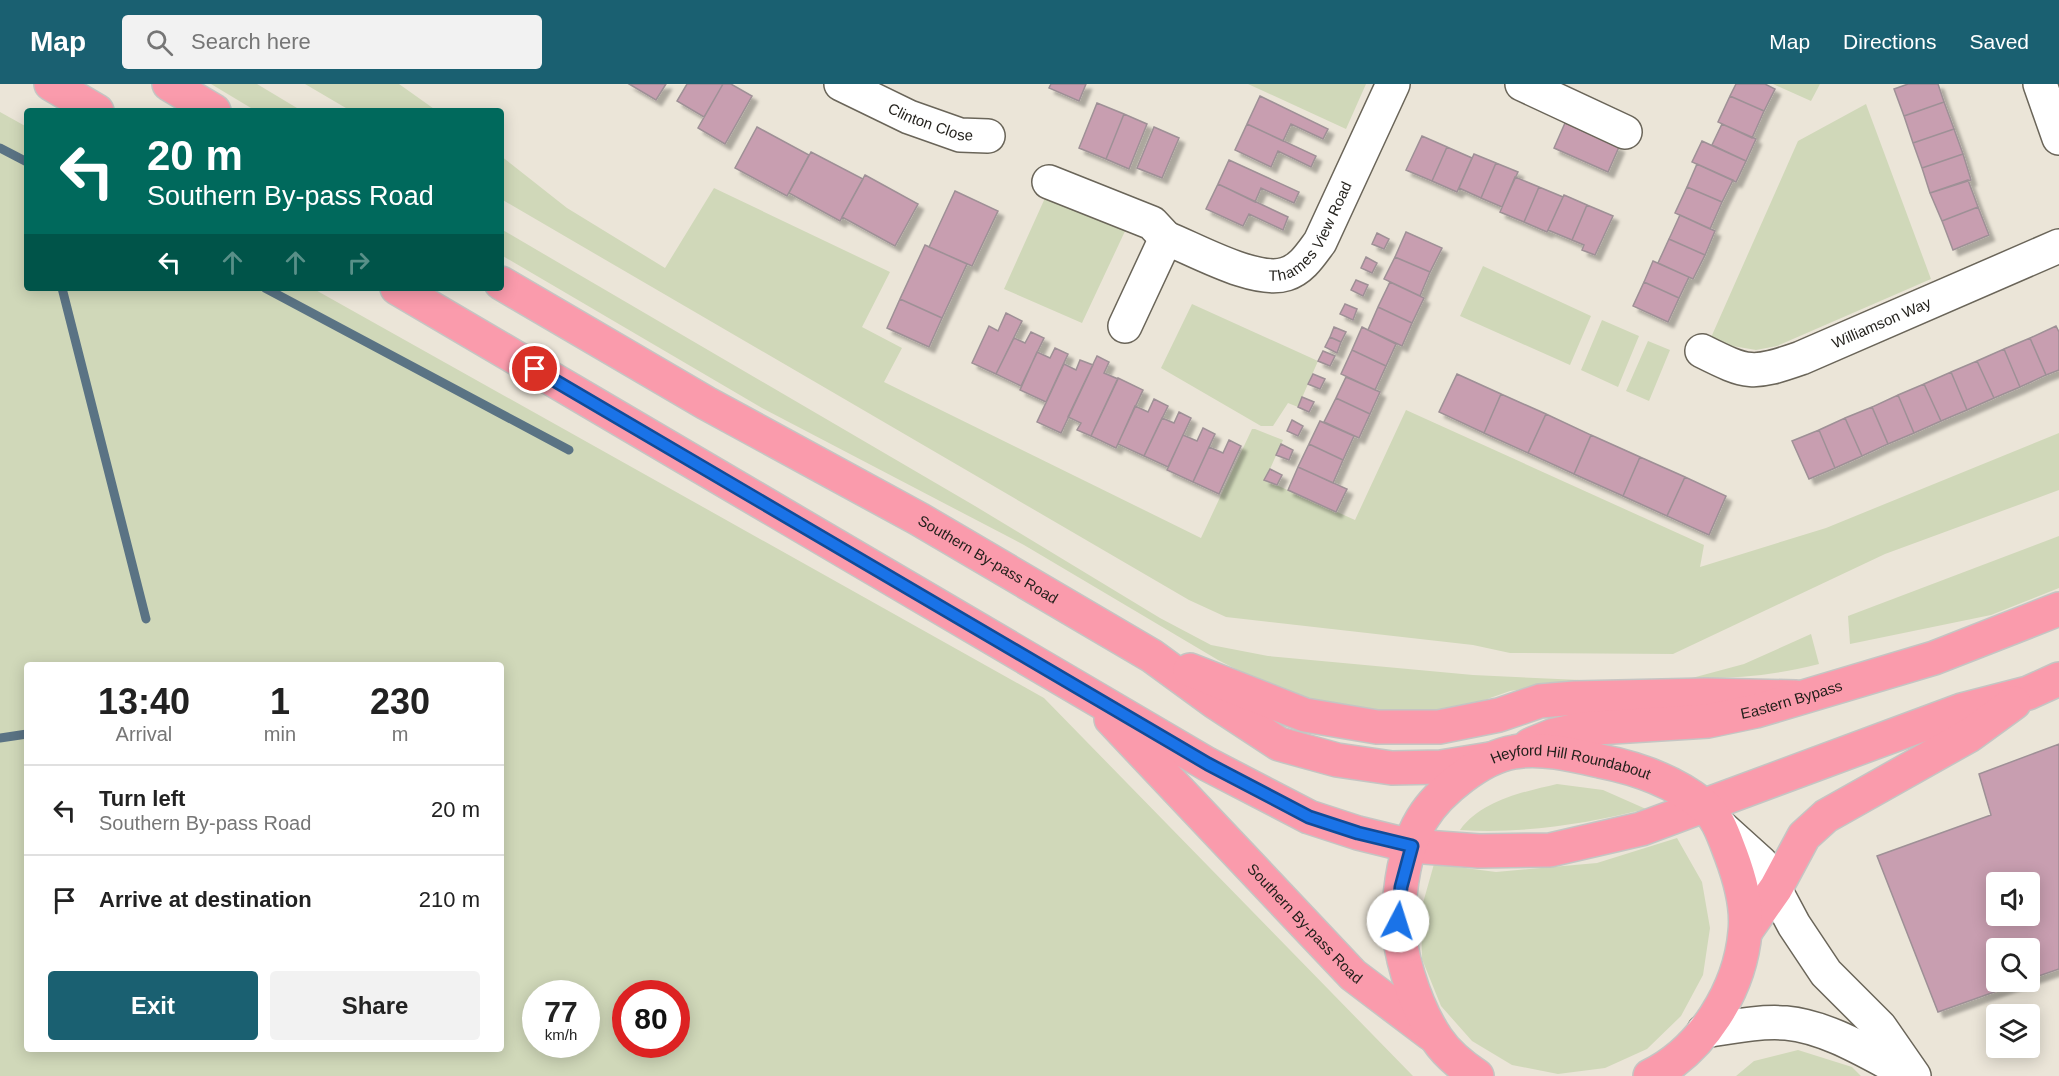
<!DOCTYPE html>
<style>
:root{--surface:#fff;--page:#f2f2f2;--text:#222;--muted:#767676;--line:#e0e0e0;--accent:#1a6071}
body{margin:0;font-family:Arial,sans-serif;background:var(--page);color:var(--text);height:100vh;display:flex;flex-direction:column;font-size:22px;white-space:nowrap}
*{box-sizing:border-box;margin:0}
p{font-size:20px;color:var(--muted)}
.icon{flex:none;width:33px;height:33px;fill:none;stroke:currentColor;stroke-width:2;stroke-linecap:round;stroke-linejoin:round}
.map{position:relative;flex:1;overflow:hidden}
.panel{position:absolute;left:24px;top:578px;width:480px;height:390px;display:flex;flex-direction:column;background:var(--surface);border-radius:6px;box-shadow:0 3px 15px #0003}
.panel>*{flex:none}
.banner{position:absolute;left:24px;top:24px;width:480px;height:183px;border-radius:6px;box-shadow:0 3px 15px #0003;background:#00695c;color:#fff;overflow:hidden}
.buttons{position:absolute;left:1986px;top:788px;display:grid;gap:12px}
.buttons a{display:grid;place-items:center;width:54px;height:54px;border-radius:6px;background:var(--surface);box-shadow:0 3px 15px #0003;font-size:30px}
.speed{position:absolute;left:522px;top:896px;display:flex;gap:12px;font-size:30px;font-weight:700;text-align:center}
.speed>*{display:grid;place-content:center;width:78px;height:78px;border-radius:50%;background:var(--surface);box-shadow:0 3px 15px #0003;line-height:1}
.speed small{font-size:15px;font-weight:400}
.speed .limit{border:9px solid #d22;background:#fff;color:#111}
.pin{position:absolute;display:grid;place-items:center;width:51px;height:51px;color:#fff;margin:-26px;border:3px solid #fff;border-radius:50%;box-shadow:0 2px 6px #0007}
.me{position:absolute;width:66px;margin:-33px;rotate:5deg;stroke-linejoin:round;filter:drop-shadow(0 0 4px #0008)}
.turn{display:flex;align-items:center;gap:21px;height:126px;padding:0 24px;font-size:27px}
.turn .icon{width:78px;height:78px;stroke-width:2.5}
.turn b{display:block;font-size:42px;line-height:51px}
.lanes{display:flex;align-items:center;height:57px;padding:0 24px;background:#0003;justify-content:center;gap:30px;direction:ltr}
.lanes .off{opacity:.35}
.eta{display:flex;justify-content:space-evenly;align-items:center;height:102px;text-align:center}
.eta b{font-size:36px;font-weight:600;line-height:42px}
.button{display:flex;gap:12px;margin-top:auto;padding:12px 24px}
.button a{flex:1;height:69px;border-radius:6px;background:var(--accent);color:#fff;font-size:24px;font-weight:600;line-height:69px;text-align:center}
.button a+a{background:var(--page);color:var(--text)}
ul{padding:0;list-style:none}
li{display:flex;align-items:center;gap:18px;height:90px;padding:0 24px;border-top:2px solid var(--line)}
li div{flex:1}
li b{display:block;font-size:22px}
li em{font-style:normal}
header{display:flex;align-items:center;gap:36px;box-sizing:border-box;height:84px;padding:0 30px;background:var(--accent);color:#fff}
header strong{font-size:28px}
nav{display:flex;gap:33px;margin-inline-start:auto;font-size:21px}
.search{width:420px;height:54px;background:var(--page);display:flex;align-items:center;gap:15px;box-sizing:border-box;padding:0 21px;border-radius:6px;color:var(--muted);font-size:22px}
.map>svg:first-child{display:block}
</style>
<header>
<strong>Map</strong>
<div class="search"><svg class="icon" aria-label="search" viewBox="0 0 24 24"><circle cx="10" cy="10" r="6"/><path d="M15 15l6 6"/></svg>Search here</div>
<nav><a>Map</a><a>Directions</a><a>Saved</a></nav>
</header>
<div class="map">
<svg width="2059" height="992" viewBox="0 0 2059 992">
<defs>
<filter id="shadow"><feDropShadow dx="5.5" dy="5.5" stdDeviation="1.5" flood-color="#0004"/></filter>
</defs>
<rect width="100%" height="100%" fill="#ebe5d8"/>
<!-- green -->
<path fill="#d0d8b9" fill-rule="evenodd" d="M211 0H257L302 27H256Z
M305 0H399L437 27H351Z
M1248 0H1366L1346 45Z
M1773 0H1820L1811 17Z
M1866 20 1931 195 1777 262 1756 266 1709 258 1798 57Z
M0 28 27 43V204H312L1044 614 1413 992H0ZM27 580H501V964H27ZM536 909H586V960H536ZM626 909H676V960H626Z
M501 72 567 124 665 184 714 104 890 188 862 243 902 264 884 298 1201 454 1252 345H1255L1283 356 1265 396 1355 436 1406 326 1704 461 1700 483 1826 444 2059 349V406L1885 470 1673 570 1510 569 1473 561 1226 533 1189 516 501 115Z
M1045 114 1126 145 1082 239 1004 205Z
M501 145 975 422 1160 534 1211 561 1268 572 1473 591 1580 596 1510 607 1459 625 1380 631 1310 618 1273 604 1218 576 1024 461 762 324 501 171Z
M1483 182 1591 232 1570 281 1460 232Z
M1192 220 1318 277 1298 323 1288 319 1273 342H1261L1161 284Z
M1602 236 1639 252 1618 303 1581 286Z
M1648 257 1670 266 1649 317 1626 307Z
M2059 452V504L1991 531 1850 560 1848 532Z
M1811 550 1819 580C1777 591 1735 595 1692 594L1744 580Z
M1557 700 1603 706 1646 725C1585 740 1523 750 1460 746 1482 716 1523 708 1557 700Z
M1677 754 1702 798 1710 844 1703 891 1681 932 1647 965 1605 984 1558 990 1512 981 1472 957 1441 922 1422 875 1421 826 1434 780 1496 788 1597 779Z
M1798 966 1852 983 1861 992H1736L1754 977Z"/>
<g fill="none" stroke-linecap="round" stroke-linejoin="round">
<!-- stream -->
<path stroke="#5a7384" stroke-width="9" d="M0 64 27 78
M62 204 146 535
M265 204 569 366
M0 654 27 650"/>
</g>
<!-- building -->
<path fill="#c89eb0" stroke="#9e9096" stroke-width="1.5" fill-rule="evenodd" filter="url(#shadow)" d="M629 0H666L656 16Z
M687 0H723L704 33 677 17Z
M723 0H731L752 12 725 60 698 44Z
M1051 0H1086L1079 17 1049 4Z
M1736 0H1765L1775 5 1764 27 1730 12Z
M1908 0H1938L1944 18 1904 32 1894 5Z
M1260 12 1328 45 1323 55 1291 40 1283 57 1247 40Z
M1730 12 1764 27 1752 54 1718 38Z
M1944 18 1954 45 1913 59 1904 32Z
M1097 19 1124 30 1106 75 1079 64Z
M1124 30 1147 40 1129 85 1106 75Z
M1565 39 1619 63 1608 88 1554 64Z
M1247 40 1316 72 1311 83 1278 67 1271 83 1235 66Z
M1722 40 1756 55 1746 77 1712 61Z
M757 43 809 71 787 112 735 84Z
M1154 43 1179 54 1162 94 1137 84Z
M1954 45 1963 70 1922 84 1913 59Z
M1422 52 1447 63 1432 97 1406 86Z
M1702 57 1746 77 1736 98 1692 78Z
M1447 63 1472 74 1457 108 1432 97Z
M811 68 863 95 840 137 789 109Z
M1474 70 1496 79 1481 114 1459 104Z
M1963 70 1971 96 1930 109 1922 84Z
M1229 76 1299 108 1294 119 1261 104 1255 118 1218 100Z
M1496 79 1518 88 1502 123 1481 114Z
M1697 80 1733 96 1722 118 1687 103Z
M865 91 918 120 895 162 842 133Z
M1515 93 1539 103 1524 138 1500 128Z
M1968 96 1978 123 1942 137 1930 109Z
M1218 100 1288 133 1283 146 1249 130 1243 142 1206 125Z
M1539 103 1563 113 1547 148 1524 138Z
M1687 103 1722 118 1710 145 1675 129Z
M955 107 998 127 972 182 929 163Z
M1564 111 1587 121 1572 156 1548 146Z
M1587 121 1613 132 1595 171 1582 166 1584 161 1572 156Z
M1978 123 1989 151 1953 166 1942 137Z
M1680 131 1715 147 1705 171 1669 155Z
M1406 148 1442 164 1430 188 1395 173Z
M1377 149 1389 155 1384 165 1372 160Z
M1669 155 1705 171 1693 195 1658 179Z
M925 161 967 180 942 234 900 215Z
M1366 173 1377 179 1372 189 1361 184Z
M1395 173 1430 188 1420 212 1384 195Z
M1653 177 1689 193 1679 214 1644 198Z
M1356 196 1368 201 1363 212 1351 206Z
M1390 198 1424 214 1412 239 1378 223Z
M1644 198 1679 214 1668 238 1633 222Z
M900 215 942 234 929 263 887 244Z
M1345 220 1357 225 1353 236 1340 230Z
M1378 223 1412 239 1402 262 1368 246Z
M1006 229 1022 237 996 290 972 279 989 242 998 247Z
M2056 242 2059 248V286L2046 291 2030 254Z
M1334 243 1346 248 1341 258 1330 253Z
M1362 243 1396 260 1386 282 1352 266Z
M1031 248 1044 254 1021 302 996 290 1014 254 1025 259Z
M1330 253 1341 258 1337 269 1325 263Z
M2030 254 2046 291 2020 303 2004 265Z
M1055 264 1068 270 1046 318 1020 306 1037 268 1050 274Z
M2004 265 2020 303 1994 314 1977 277Z
M1352 266 1386 282 1375 306 1341 290Z
M1323 267 1335 272 1330 282 1318 277Z
M1097 272 1109 278 1104 289 1118 295 1091 352 1077 346 1081 339 1068 333Z
M1080 276 1093 281 1061 349 1037 338 1064 280 1076 286Z
M1977 277 1994 314 1967 326 1951 288Z
M1951 288 1967 326 1941 337 1924 300Z
M1313 290 1325 295 1320 305 1308 300Z
M1457 290 1501 310 1484 349 1439 328Z
M1346 293 1380 308 1370 330 1336 314Z
M1118 294 1143 306 1116 364 1091 352Z
M1924 300 1941 337 1914 349 1898 311Z
M1501 310 1546 330 1528 369 1484 349Z
M1898 311 1914 349 1888 360 1872 323Z
M1302 313 1314 318 1309 328 1298 323Z
M1336 314 1370 330 1359 354 1324 338Z
M1154 315 1168 322 1144 372 1118 360 1135 322 1148 328Z
M1872 323 1888 360 1862 372 1845 334Z
M1179 328 1191 334 1168 383 1144 372 1162 334 1174 339Z
M1546 330 1591 351 1574 390 1528 369Z
M1845 334 1862 372 1835 384 1819 346Z
M1292 336 1303 342 1298 352 1287 347Z
M1320 337 1354 352 1343 376 1309 360Z
M1203 344 1215 350 1193 398 1167 386 1183 351 1197 357Z
M1819 346 1835 384 1809 395 1792 357Z
M1591 351 1640 373 1623 412 1574 390Z
M1229 356 1241 362 1219 410 1193 398 1209 363 1223 369Z
M1281 360 1293 366 1289 376 1276 371Z
M1309 360 1343 376 1333 399 1298 383Z
M1640 373 1685 393 1667 432 1623 412Z
M1298 383 1347 405 1336 428 1288 406Z
M1270 385 1282 391 1277 401 1264 396Z
M1685 393 1726 412 1709 451 1667 432Z
M2059 660V885L2030 895V864H1996V897H2025L1938 928 1877 772 1991 731 1979 690ZM1996 798H2030V831H1996Z"/>
<g fill="none" stroke-linecap="round" stroke-linejoin="round">
<!-- minor casing -->
<g stroke="#6a6559" stroke-width="36">
<g id="minor">
<path id="s1" d="M841 0 909 33 960 51 988 52"/>
<path d="M1522 0 1625 48"/>
<path d="M2040 0 2059 54"/>
<path d="M1049 98 1152 139 1166 154"/>
<path id="s2" d="M1125 242 1166 154C1196 166 1256 200 1286 190 1302 185 1311 170 1320 158L1393 0"/>
<path id="s3" d="M1702 267C1748 290 1752 291 1801 274L2059 162"/>
<path d="M1720 742 1761 779 1794 841 1826 889 1880 943 1914 992"/>
<path d="M1704 947C1731 943 1758 937 1786 939 1829 943 1872 971 1909 990"/>
</g>
</g>
<!-- highway casing -->
<g stroke="#c5c5c3" stroke-width="36">
<g id="highway">
<path d="M51 0 97 27"/>
<path d="M169 0 214 27"/>
<path id="s4" d="M501 199 706 319 919 435 1152 572 1215 618 1279 660 1337 676 1392 684 1441 683 1490 675"/>
<path d="M397 204 1207 680 1309 733 1358 749 1411 762 1479 767 1550 766 1641 745 1962 626 2028 609 2059 595"/>
<path d="M1190 586 1305 631 1377 643H1439L1499 631 1540 617 1575 614 1706 611 1796 613"/>
<path id="s5" d="M1111 635 1353 891 1431 950"/>
<path id="s6" d="M1530 661 1554 651 1581 645 1708 637 1756 627 1934 574 2059 525"/>
<path d="M1746 847 1776 804 1804 752 1826 732 1970 651 2014 619"/>
<path id="s7" d="M1477 992C1462 982 1447 970 1437 955 1415 923 1395 862 1399 824 1401 795 1407 759 1422 735 1439 707 1482 673 1514 668 1541 663 1574 671 1600 677 1636 684 1673 697 1702 720 1718 732 1724 753 1731 771 1740 795 1748 822 1745 848 1740 905 1703 966 1650 992"/>
</g>
</g>
<!-- minor -->
<use href="#minor" stroke="#fff" stroke-width="33"/>
<!-- highway -->
<use href="#highway" stroke="#fa9bac" stroke-width="33"/>
</g>
<g fill="none" stroke-linecap="round" stroke-linejoin="round">
<!-- route casing -->
<g stroke="#114b97" stroke-width="15">
<path id="route" d="M535 285 1208 680 1309 733 1358 749 1412 762 1401 803 1398 837"/>
</g>
<!-- route -->
<use href="#route" stroke="#1a73e8" stroke-width="10"/>
</g>
<g text-anchor="middle" stroke-width="6" stroke-linejoin="round" paint-order="stroke">
<!-- street labels -->
<g font-size="15" fill="#211f1a" stroke="#fff">
<text dy="5" stroke="none"><textPath href="#s1" startOffset="98">Clinton Close</textPath></text>
<text dy="5" stroke="none"><textPath href="#s2" startOffset="272">Thames View Road</textPath></text>
<text dy="5" stroke="none"><textPath href="#s3" startOffset="192">Williamson Way</textPath></text>
<text dy="5" stroke="none"><textPath href="#s4" startOffset="560">Southern By-pass Road</textPath></text>
<text dy="5" stroke="none"><textPath href="#s6" startOffset="267">Eastern Bypass</textPath></text>
<text dy="5" stroke="none"><textPath href="#s7" startOffset="460">Heyford Hill Roundabout</textPath></text>
<text dy="5" stroke="none"><textPath href="#s5" startOffset="282">Southern By-pass Road</textPath></text>
</g>
</g>
</svg>
<div class="buttons">
<a><svg class="icon" aria-label="sound" viewBox="0 0 24 24"><path d="M4 9h4l5-4v14l-5-4H4zM17 9q2 3 0 6"/></svg></a>
<a><svg class="icon" aria-label="search" viewBox="0 0 24 24"><circle cx="10" cy="10" r="6"/><path d="M15 15l6 6"/></svg></a>
<a><svg class="icon" aria-label="layers" viewBox="0 0 24 24"><path d="M12 4l9 5-9 5-9-5zM3 14l9 5 9-5"/></svg></a>
</div>
<div class="speed"><div>77<small>km/h</small></div><div class="limit">80</div></div>
<div class="pin" style="left:535px;top:285px;background:#d93025"><svg class="icon" aria-label="arrive" viewBox="0 0 24 24"><path d="M6 21V4h12l-3 4 3 4H6"/></svg></div>
<svg class="me" style="left:1398px;top:837px" viewBox="-20 -20 40 40"><circle r="19" fill="#fff"/><path d="M0-13L10 11 0 6-10 11z" fill="#1a73e8"/></svg>
<div class="banner">
<div class="turn"><svg class="icon" aria-label="left" viewBox="0 0 24 24"><path d="M17 20v-9H6M10 6l-5 5 5 5"/></svg><div><b>20 m</b>Southern By-pass Road</div></div>
<div class="lanes"><svg class="icon" aria-label="left" viewBox="0 0 24 24"><path d="M17 20v-9H6M10 6l-5 5 5 5"/></svg><svg class="icon off" aria-label="ahead" viewBox="0 0 24 24"><path d="M12 20V5M6 11l6-6 6 6"/></svg><svg class="icon off" aria-label="ahead" viewBox="0 0 24 24"><path d="M12 20V5M6 11l6-6 6 6"/></svg><svg class="icon off" aria-label="right" viewBox="0 0 24 24"><path d="M7 20v-9h11M14 6l5 5-5 5"/></svg></div>
</div>
<section class="panel">
<div class="eta">
<div><b>13:40</b><p>Arrival</p></div>
<div><b>1</b><p>min</p></div>
<div><b>230</b><p>m</p></div>
</div>
<ul>
<li><svg class="icon" aria-label="left" viewBox="0 0 24 24"><path d="M17 20v-9H6M10 6l-5 5 5 5"/></svg><div><b>Turn left</b><p>Southern By-pass Road</p></div><em>20 m</em></li>
<li><svg class="icon" aria-label="arrive" viewBox="0 0 24 24"><path d="M6 21V4h12l-3 4 3 4H6"/></svg><div><b>Arrive at destination</b></div><em>210 m</em></li>
</ul>
<div class="button"><a>Exit</a><a>Share</a></div>
</section>
</div>
